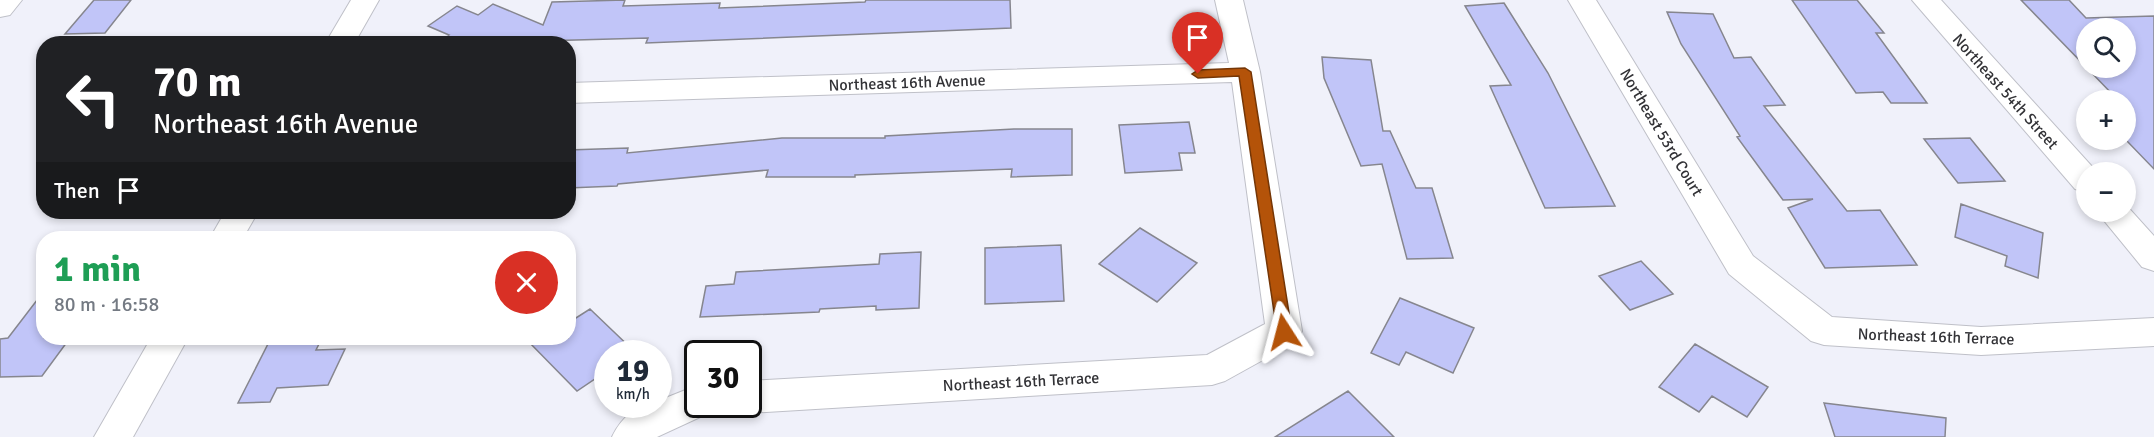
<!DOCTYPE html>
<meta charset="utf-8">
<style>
:root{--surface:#fff;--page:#f2f2f3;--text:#1f2937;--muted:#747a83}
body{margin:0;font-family:Signika,sans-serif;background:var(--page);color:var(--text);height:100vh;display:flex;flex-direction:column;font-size:22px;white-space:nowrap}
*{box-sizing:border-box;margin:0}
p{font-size:20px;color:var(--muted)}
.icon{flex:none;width:33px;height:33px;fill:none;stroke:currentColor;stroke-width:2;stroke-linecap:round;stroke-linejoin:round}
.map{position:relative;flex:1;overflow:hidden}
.side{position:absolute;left:36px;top:231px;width:540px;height:114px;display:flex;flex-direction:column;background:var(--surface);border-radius:24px;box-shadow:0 3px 9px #0003}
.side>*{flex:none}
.banner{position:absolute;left:36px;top:36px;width:540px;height:183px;border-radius:24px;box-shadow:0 3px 9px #0003;background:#202124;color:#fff;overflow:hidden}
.tools{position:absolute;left:2076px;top:18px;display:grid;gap:12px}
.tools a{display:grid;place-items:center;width:60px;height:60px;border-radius:50%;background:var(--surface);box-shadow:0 3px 9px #0003;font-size:30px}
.speed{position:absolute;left:594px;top:340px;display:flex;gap:12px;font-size:30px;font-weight:700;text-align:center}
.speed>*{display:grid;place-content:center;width:78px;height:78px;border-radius:50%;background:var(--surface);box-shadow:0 3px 9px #0003;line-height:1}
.speed small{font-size:15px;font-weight:400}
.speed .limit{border:3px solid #111;border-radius:9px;background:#fff;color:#111}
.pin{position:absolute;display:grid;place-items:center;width:51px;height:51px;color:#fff;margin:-62px -26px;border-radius:50% 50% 50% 0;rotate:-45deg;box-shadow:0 0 6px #0007}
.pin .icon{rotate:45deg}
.me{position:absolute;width:66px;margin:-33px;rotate:351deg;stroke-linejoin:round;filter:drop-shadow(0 0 4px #0008)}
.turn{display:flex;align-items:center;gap:21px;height:126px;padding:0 18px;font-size:27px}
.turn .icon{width:78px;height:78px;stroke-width:2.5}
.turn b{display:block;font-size:42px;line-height:51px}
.then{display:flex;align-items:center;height:57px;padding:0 18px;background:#0003;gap:12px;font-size:22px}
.round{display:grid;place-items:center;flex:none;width:63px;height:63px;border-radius:32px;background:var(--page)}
.head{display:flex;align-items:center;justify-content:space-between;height:102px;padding:0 18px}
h1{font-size:36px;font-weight:700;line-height:45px;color:#1e9e55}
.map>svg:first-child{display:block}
</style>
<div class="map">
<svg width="2154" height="437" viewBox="0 0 2154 437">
<rect width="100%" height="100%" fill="#f0f1fa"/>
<!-- building -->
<path fill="#c1c5f8" stroke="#86868e" stroke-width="1.5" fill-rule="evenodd" d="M94 0H131L105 33 65 34Z
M625 0 623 6 720 3 719 8 865 2 866 0H1010L1011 28 646 43 648 38 540 41 545 44H437L449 35 428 26 457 6 478 15 493 4 543 25 552 2Z
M1792 0H1857L1884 33H1876L1927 103H1891L1883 92 1856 93Z
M2021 0H2069L2086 18 2154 16V169L2126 140V100H2118ZM2086 28H2126V68H2086Z
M1504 3 1548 73 1615 206 1545 208 1490 86 1511 85 1465 6Z
M1667 12 1713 14 1734 58 1751 57 1785 105 1764 106 1847 211 1880 210 1917 265 1825 268 1788 208 1813 199 1783 200 1737 137 1740 136 1681 44Z
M1322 57 1371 60 1383 131H1390L1416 188H1432L1453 258 1407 259 1382 164 1361 166 1324 78Z
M1189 122 1195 153H1179L1182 170 1125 173 1119 125Z
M1014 129H1072V175L1011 177 1012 169 855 175V177H766L768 170 618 184 617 186 568 188V150L628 148 627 153 782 138H885V136Z
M1970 138 2005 181 1958 183 1924 139Z
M1961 204 2043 233 2038 278 2005 266 2007 256 1955 237Z
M1140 228 1197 263 1157 302 1099 264Z
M1061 245 1064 301 985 304V248Z
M921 252 919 308 876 310V306L820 309 819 312 700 317 706 286 734 284 736 272 879 264 880 254Z
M1641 261 1673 294 1630 310 1599 276Z
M44 291V338H70L42 376 0 377V339L8 338Z
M1400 298 1474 328 1453 373 1406 352 1399 365 1371 353Z
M590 309 637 354H608V370L577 391 525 338H568V323Z
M271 338H322L316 350 345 349 328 385 277 388 270 402 238 403Z
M1695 344 1768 387 1747 417 1712 396 1699 412 1659 387Z
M1348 391 1394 437H1275Z
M1824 403 1946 418 1945 437H1835Z"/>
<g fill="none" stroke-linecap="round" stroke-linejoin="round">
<!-- street casing -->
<g stroke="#bfc0c8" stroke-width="2">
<path id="street" d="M0 0H22L10 15 0 17Z
M351 0H379L354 44H325Z
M1215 0H1243L1260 72 1302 331 1297 341 1225 381 1212 385 748 413 735 408 733 405H748V381L1207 355 1265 324 1232 82 568 103V83L1229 63Z
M1568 0H1596L1753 256 1832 317 1981 327 2154 318V346L1981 355 1824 345 1811 341 1729 274Z
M225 212H258L243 238H210Z
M151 338H188L133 437H94Z
M698 385V405H715L711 412 657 437H612C621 418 635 405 658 405V401Z"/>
</g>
<!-- secondary casing -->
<g stroke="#bfc0c8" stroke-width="2">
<path id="secondary" d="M1912 0H1941L2097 172H2086V192L2075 189Z
M2126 205 2154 236V271L2142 267 2097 212H2126Z"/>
</g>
<!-- street -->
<use href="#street" fill="#fff" fill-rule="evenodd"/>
<!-- secondary -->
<use href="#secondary" fill="#fff" fill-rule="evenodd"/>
</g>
<!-- route -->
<path fill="#b45309" stroke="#753606" stroke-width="1.5" d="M1245 68 1251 72 1292 332 1290 336H1279L1277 332 1239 76 1198 78 1192 74 1198 70Z"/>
<g text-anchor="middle" stroke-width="5" stroke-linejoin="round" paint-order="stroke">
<!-- street labels -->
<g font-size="16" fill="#323236" stroke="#fff">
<text transform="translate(907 82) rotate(-2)" y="6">Northeast 16th Avenue</text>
<text transform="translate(2006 91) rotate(48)" y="6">Northeast 54th Street</text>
<text transform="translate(1662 132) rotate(59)" y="6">Northeast 53rd Court</text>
<text transform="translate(1936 336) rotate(2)" y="6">Northeast 16th Terrace</text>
<text transform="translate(1021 381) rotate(-3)" y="6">Northeast 16th Terrace</text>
</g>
</g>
</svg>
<div class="tools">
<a><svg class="icon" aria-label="search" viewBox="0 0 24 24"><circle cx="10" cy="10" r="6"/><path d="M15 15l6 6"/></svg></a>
<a>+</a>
<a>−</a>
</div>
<div class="speed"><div>19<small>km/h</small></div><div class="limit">30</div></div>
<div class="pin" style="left:1198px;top:74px;background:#d93025"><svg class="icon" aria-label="arrive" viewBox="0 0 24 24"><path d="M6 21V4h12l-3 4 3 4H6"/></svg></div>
<svg class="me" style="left:1284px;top:332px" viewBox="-20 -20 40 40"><path d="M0-17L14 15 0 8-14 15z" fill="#b45309" stroke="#fff" stroke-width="4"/></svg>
<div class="banner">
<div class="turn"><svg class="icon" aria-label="left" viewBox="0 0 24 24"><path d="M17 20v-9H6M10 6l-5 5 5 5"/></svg><div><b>70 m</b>Northeast 16th Avenue</div></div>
<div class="then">Then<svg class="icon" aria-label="arrive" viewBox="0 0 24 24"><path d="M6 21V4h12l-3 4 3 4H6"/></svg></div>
</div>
<section class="side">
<div class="head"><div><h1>1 min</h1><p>80 m · 16:58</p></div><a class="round" style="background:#d93025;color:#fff"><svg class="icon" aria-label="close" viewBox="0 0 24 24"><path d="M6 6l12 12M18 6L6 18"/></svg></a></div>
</section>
</div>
